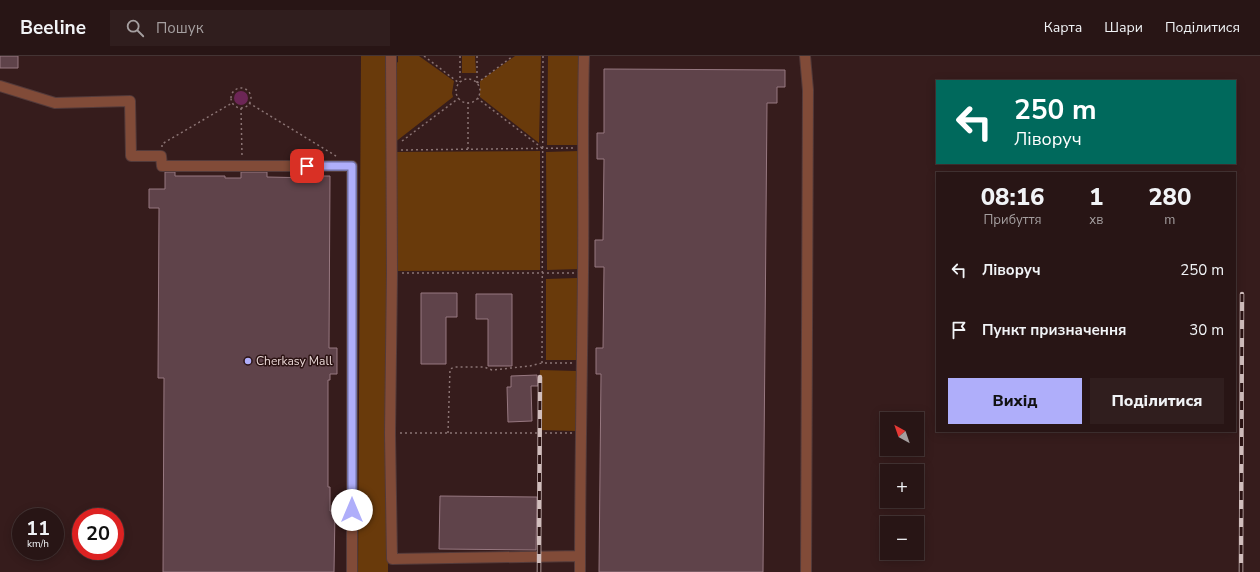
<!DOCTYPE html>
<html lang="uk">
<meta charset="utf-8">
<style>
:root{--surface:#281515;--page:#301e1e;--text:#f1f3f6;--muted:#a59fa0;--line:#443434;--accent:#afaefa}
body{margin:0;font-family:"Nunito Sans",sans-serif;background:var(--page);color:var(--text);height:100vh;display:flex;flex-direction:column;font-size:15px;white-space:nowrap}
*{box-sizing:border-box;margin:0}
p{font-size:13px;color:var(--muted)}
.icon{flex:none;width:22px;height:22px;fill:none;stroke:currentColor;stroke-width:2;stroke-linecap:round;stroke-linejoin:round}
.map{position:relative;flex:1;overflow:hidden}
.details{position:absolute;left:936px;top:116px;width:300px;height:260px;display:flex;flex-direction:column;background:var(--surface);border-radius:0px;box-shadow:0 2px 10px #0003,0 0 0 1px var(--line)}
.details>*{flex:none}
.guide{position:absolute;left:936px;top:24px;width:300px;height:84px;border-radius:0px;box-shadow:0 2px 10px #0003,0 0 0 1px var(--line);background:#00695c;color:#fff;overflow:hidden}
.needle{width:26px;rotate:320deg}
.fabs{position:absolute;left:880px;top:356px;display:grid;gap:8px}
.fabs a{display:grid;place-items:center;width:44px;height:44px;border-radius:0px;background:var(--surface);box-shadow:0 2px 10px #0003,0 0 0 1px var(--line);font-size:20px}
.speed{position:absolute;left:12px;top:452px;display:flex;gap:8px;font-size:20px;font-weight:700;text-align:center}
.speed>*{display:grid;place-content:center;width:52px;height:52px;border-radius:50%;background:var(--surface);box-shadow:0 2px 10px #0003,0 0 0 1px var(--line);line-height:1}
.speed small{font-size:10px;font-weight:400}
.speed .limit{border:6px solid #d22;background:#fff;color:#111}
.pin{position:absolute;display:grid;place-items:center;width:34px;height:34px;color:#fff;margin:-17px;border-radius:8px;box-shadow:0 2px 6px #0006}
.me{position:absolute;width:44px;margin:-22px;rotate:0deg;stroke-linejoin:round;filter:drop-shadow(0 0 3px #0008)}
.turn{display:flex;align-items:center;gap:14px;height:84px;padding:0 12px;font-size:18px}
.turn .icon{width:52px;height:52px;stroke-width:2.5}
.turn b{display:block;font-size:28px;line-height:34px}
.eta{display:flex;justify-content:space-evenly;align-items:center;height:68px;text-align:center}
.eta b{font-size:24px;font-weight:800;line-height:28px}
.cta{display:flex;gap:8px;margin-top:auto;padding:8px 12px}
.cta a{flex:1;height:46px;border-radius:0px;background:var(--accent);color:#111;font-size:16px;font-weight:800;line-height:46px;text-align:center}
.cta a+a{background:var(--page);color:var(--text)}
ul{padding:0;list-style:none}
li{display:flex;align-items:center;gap:12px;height:60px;padding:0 12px}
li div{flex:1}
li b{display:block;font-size:15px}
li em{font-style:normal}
header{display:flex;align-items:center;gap:24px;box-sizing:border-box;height:56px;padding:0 20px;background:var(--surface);border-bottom:1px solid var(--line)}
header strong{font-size:19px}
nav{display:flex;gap:22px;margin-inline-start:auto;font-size:14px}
.search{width:280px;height:36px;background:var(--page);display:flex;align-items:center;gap:10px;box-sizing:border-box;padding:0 14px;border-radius:0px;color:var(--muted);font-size:15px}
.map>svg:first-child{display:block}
</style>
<header>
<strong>Beeline</strong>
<div class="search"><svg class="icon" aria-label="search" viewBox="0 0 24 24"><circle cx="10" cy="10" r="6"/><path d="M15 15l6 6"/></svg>Пошук</div>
<nav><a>Карта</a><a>Шари</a><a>Поділитися</a></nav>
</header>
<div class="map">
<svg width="1260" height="516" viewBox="0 0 1260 516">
<rect width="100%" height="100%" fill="#361c1c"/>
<!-- green -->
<path fill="#693a0b" d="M361 0H388V516H358Z
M398 0H419L454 25 452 37 453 41 394 87V77L397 76V63L394 62V54H397V40L394 39V29H397V16H394V8L398 6Z
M462 0H475L476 17H462Z
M515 0H541L539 87 480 41V25Z
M548 0H578L580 89H547Z
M540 95V214L395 215V96Z
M579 95 580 213 547 214 546 96Z
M577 222V304H546V223Z
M540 314 577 315 576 375 538 374Z"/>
<!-- water -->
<path fill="#6c2656" d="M234 42a7 7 0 1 1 14 0a7 7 0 1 1-14 0Z"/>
<!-- building -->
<path fill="#5f434a" stroke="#977880" d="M0 0H18V12H0Z
M604 13 785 14V31H777V47H767L763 516H599L601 318H596V292H603L604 211H595V184H603L604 103H597V77H604Z
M165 116H175V120H225V122H241V116H267V121L316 122V120H330L329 292H337V318H330V324H328V431H330V455H335L334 516H163L164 322H158L159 152H149V133H165Z
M421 237H457V261H446V308H421Z
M476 238H512V310H488V263H476Z
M537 319 538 330H531L532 365 508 366 507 331H511V320Z
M440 440 537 441 536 494 439 493Z"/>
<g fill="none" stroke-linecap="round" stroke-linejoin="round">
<!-- minor casing -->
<g stroke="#533a3a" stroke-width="12">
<path id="minor" d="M391 0 392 217 390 378 392 503 580 500
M805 0 808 34 806 516
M0 30 55 47 130 45 131 100H161L162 110H352V516
M580 516C580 416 582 317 583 217 584 145 582 72 584 0"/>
</g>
<!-- path -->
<path stroke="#8b7474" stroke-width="1.5" stroke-dasharray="2 3" stroke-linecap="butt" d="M424 0 459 27
M460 0V26
M543 0 542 307H573
M456 35a12 12 0 1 1 24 0a12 12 0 1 1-24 0Z
M477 27 513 0
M477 27V0
M231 42a10 10 0 1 1 20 0a10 10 0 1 1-20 0Z
M477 42 542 92
M468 46V94
M249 47 336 100
M241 52 242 100
M402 85 459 42
M162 91V88L232 47
M401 94 573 92
M402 217H574
M400 377H572
M448 377 450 313 455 311H484L492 314 530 310 542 307"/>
<!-- minor -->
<use href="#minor" stroke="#814b38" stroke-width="10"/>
<!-- rail casing -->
<g stroke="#d1bebd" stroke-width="4.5">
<path id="rail" d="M539 516 540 321
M1241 516 1242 238"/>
</g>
<!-- rail -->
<use href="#rail" stroke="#2b1313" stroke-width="3" stroke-dasharray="9" stroke-linecap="butt"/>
</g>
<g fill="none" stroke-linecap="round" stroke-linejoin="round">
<!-- route casing -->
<g stroke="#7271a2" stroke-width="10">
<path id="route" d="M307 110H352V454"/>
</g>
<!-- route -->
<use href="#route" stroke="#afaefa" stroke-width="7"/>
</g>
<!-- markers -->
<circle fill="#afaefa" stroke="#2b1313" stroke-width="1.5" cx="248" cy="305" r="4"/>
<g text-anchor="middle" stroke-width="3" stroke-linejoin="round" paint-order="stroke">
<!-- poi labels -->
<g font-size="12" fill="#e9d7d6" stroke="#2b1313" text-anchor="start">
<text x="256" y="309">Cherkasy Mall</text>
</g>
</g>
</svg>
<div class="fabs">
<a><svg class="needle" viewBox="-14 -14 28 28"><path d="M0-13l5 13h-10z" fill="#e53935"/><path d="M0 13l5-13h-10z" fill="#a59fa0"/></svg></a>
<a>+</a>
<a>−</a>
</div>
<div class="speed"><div>11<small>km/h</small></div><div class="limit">20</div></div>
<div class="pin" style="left:307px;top:110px;background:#d93025"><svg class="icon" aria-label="arrive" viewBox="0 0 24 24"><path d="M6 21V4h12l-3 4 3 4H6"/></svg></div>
<svg class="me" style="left:352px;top:454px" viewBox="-20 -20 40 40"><circle r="19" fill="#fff"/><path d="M0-13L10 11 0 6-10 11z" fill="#afaefa"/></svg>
<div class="guide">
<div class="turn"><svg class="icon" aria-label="left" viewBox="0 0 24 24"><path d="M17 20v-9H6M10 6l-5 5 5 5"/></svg><div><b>250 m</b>Ліворуч</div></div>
</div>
<section class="details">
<div class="eta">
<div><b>08:16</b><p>Прибуття</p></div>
<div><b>1</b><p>хв</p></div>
<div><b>280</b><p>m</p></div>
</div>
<ul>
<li><svg class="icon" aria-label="left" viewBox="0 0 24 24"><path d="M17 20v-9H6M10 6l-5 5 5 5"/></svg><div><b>Ліворуч</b></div><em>250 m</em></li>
<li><svg class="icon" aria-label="arrive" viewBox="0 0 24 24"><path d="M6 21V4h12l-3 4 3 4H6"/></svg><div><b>Пункт призначення</b></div><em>30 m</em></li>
</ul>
<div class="cta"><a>Вихід</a><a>Поділитися</a></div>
</section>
</div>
